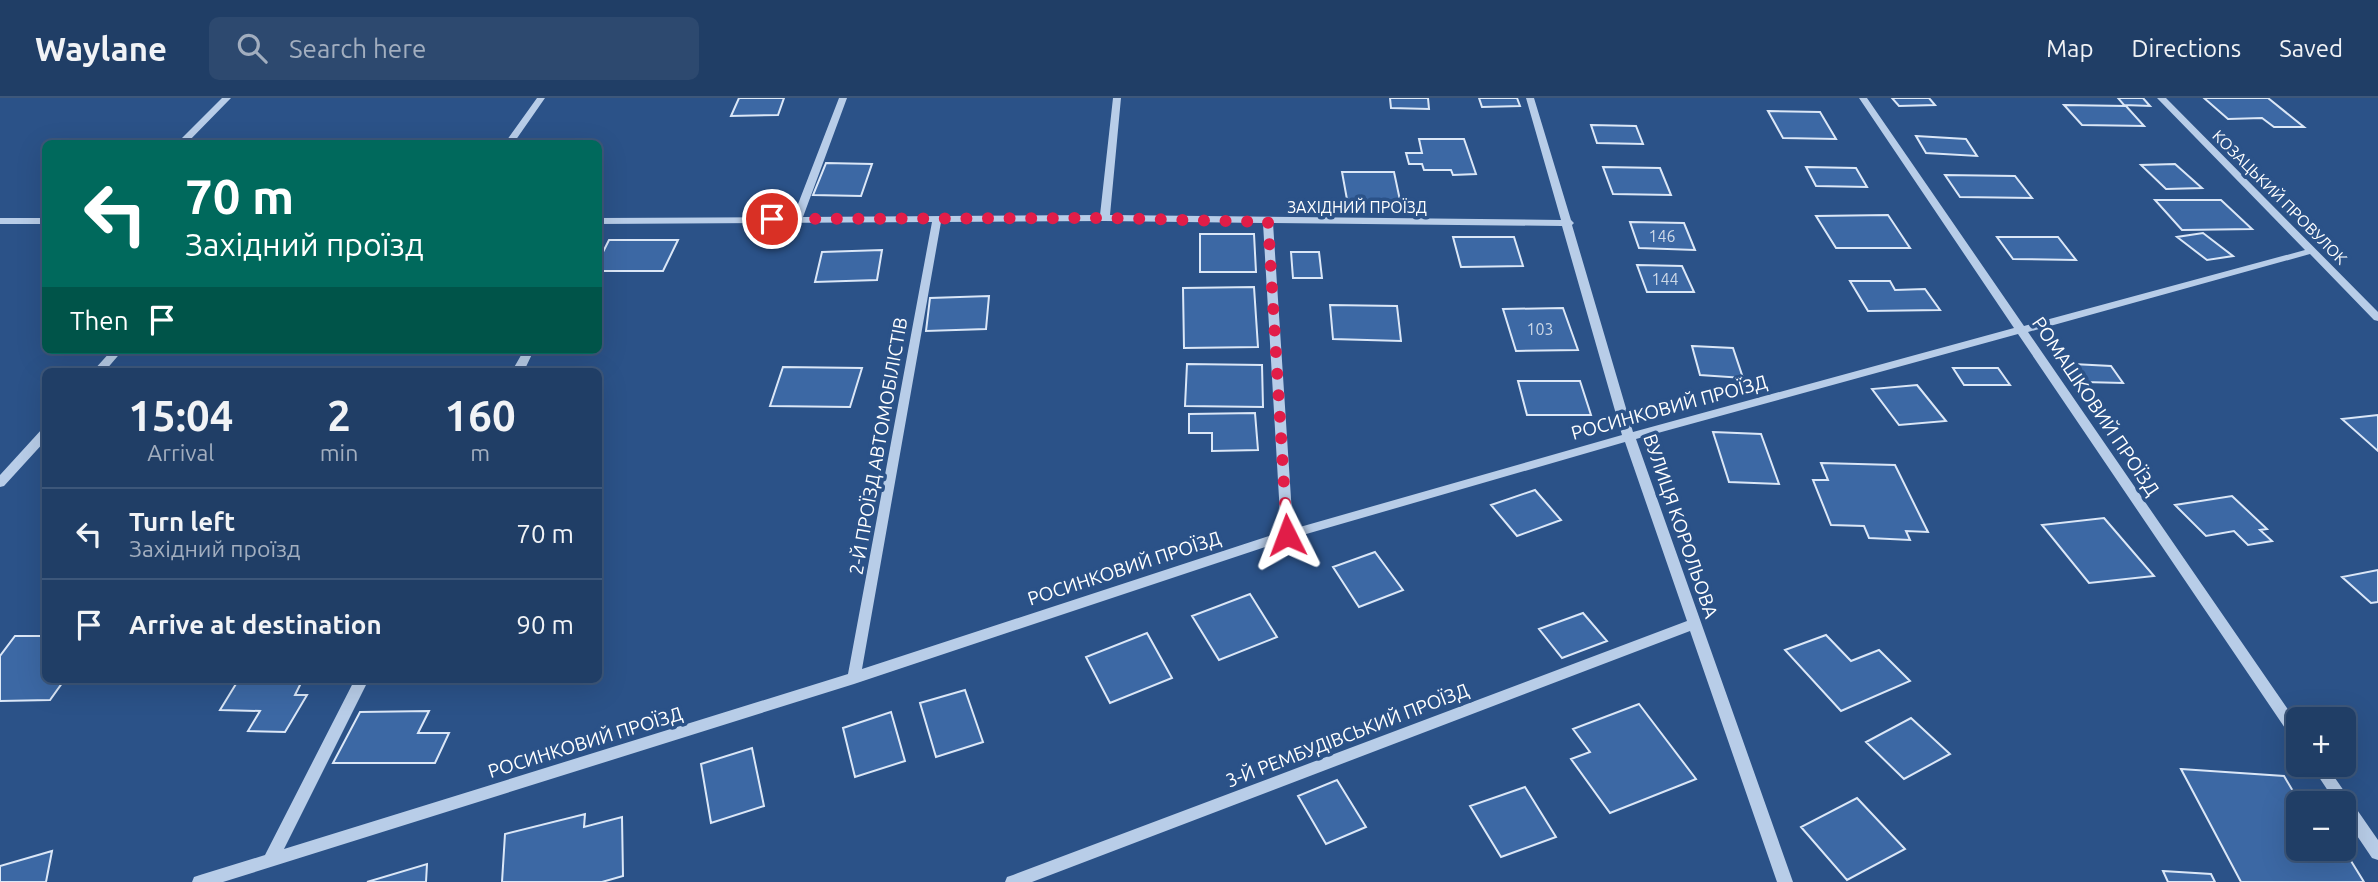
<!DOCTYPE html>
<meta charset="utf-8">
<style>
:root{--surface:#203e66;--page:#2d496f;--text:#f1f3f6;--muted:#a2aebf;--line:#3d577a}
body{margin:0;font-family:Ubuntu,sans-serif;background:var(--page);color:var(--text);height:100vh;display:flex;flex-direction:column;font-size:26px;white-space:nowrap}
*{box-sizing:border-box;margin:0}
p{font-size:23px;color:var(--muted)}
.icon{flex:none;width:38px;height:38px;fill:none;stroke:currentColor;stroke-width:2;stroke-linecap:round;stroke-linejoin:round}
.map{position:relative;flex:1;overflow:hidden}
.drawer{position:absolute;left:42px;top:270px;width:560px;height:315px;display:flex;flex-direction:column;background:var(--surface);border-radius:10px;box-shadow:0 7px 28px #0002,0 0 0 2px var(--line)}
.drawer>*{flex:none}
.guide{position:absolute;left:42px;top:42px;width:560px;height:214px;border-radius:10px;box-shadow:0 7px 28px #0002,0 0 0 2px var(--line);background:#00695c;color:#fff;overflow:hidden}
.controls{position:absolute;left:2286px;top:609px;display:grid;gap:14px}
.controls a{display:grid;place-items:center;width:70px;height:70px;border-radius:10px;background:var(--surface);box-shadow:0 7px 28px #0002,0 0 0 2px var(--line);font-size:35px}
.pin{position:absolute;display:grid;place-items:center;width:60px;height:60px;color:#fff;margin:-30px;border:4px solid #fff;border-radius:50%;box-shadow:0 2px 7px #0007}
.me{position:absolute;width:77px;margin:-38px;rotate:357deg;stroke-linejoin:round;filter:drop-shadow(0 0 5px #0008)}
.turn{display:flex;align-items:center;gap:24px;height:147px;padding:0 28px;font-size:32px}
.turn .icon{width:91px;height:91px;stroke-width:2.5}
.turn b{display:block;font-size:49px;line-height:60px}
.then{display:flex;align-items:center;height:66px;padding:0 28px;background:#0003;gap:14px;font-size:26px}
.eta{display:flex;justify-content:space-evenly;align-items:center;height:119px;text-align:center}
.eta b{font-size:42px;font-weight:700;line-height:49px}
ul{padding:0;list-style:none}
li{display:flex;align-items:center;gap:21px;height:91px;padding:0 28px;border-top:2px solid var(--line)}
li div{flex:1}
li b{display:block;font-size:26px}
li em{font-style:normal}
header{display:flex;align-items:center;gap:42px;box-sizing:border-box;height:98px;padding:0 35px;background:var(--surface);border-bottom:2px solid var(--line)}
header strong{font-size:33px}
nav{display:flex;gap:38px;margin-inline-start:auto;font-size:24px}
.search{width:490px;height:63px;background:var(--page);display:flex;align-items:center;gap:18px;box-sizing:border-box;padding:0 24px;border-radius:10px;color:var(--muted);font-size:26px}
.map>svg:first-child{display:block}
</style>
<header>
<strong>Waylane</strong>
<div class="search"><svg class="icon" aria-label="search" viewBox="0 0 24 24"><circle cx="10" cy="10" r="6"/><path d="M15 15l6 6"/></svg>Search here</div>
<nav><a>Map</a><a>Directions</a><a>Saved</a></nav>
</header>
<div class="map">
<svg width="2378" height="784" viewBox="0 0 2378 784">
<rect width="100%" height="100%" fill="#2b5288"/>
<!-- building -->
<path fill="#3c68a4" stroke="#dbe7f7" stroke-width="2" d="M739 0H784L778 17 731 18Z
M1390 0H1428L1429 11 1391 10Z
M1479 0H1517L1520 8 1482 9Z
M1892 0H1929L1935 7 1899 8Z
M2118 0H2143L2150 8 2124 7Z
M2204 0H2268L2304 29H2274L2262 20 2228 21Z
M2064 7 2126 8 2144 28 2082 27Z
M1768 13 1820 14 1836 41 1783 40Z
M1591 27 1636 28 1643 46 1597 45Z
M1916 38 1966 41 1977 58 1926 55Z
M1419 41H1464L1476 76 1453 77 1451 72H1424L1422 66H1409L1406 55H1422Z
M826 65 872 66 861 98 813 97Z
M2175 66 2202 90 2166 91 2141 67Z
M1603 69 1660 70 1671 97 1613 96Z
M1806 69 1856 70 1867 89 1816 88Z
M1342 74H1394L1401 107H1348Z
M1945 77 2015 78 2032 100 1960 99Z
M2155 102H2221L2252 131 2182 132Z
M1888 117 1910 150H1836L1816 118Z
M1630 124 1684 125 1695 152 1639 150Z
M2203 135 2233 158 2207 162 2177 139Z
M1200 136H1254L1256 174H1200Z
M1453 139H1514L1523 168 1461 169Z
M1997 139H2058L2076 162 2013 161Z
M609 142H678L663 173H598V164Z
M882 152 877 182 815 184 822 154Z
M1291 154H1319L1322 180H1293Z
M1637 167 1682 168 1694 194H1647Z
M1850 183H1890L1895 192 1925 191 1940 212 1868 213Z
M1254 189 1258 249 1184 250 1183 190Z
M989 198 986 231 926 233 930 200Z
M1330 207 1397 208 1401 243 1333 241Z
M1563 210 1578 252 1516 253 1503 211Z
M1692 248 1733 250 1743 280 1700 277Z
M1187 266 1262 267 1263 309 1185 308Z
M2073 266 2111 268 2123 285 2084 284Z
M783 269 862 270 850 309 770 308Z
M1953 270H1998L2010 287H1964Z
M1518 283H1580L1591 317H1527Z
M1917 287 1946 323 1899 327 1872 291Z
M1255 315 1258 352 1212 353V335H1189V316Z
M2378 317V353L2342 321Z
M1713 334 1761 336 1779 386 1729 384Z
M1821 365 1895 367 1928 434 1906 433 1910 442 1869 440 1864 428 1831 427 1813 382H1828Z
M1535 392 1561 422 1517 438 1491 407Z
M2232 398 2267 431 2260 432 2272 443 2248 447 2234 433 2206 438 2175 407Z
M2104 420 2154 478 2089 485 2042 427Z
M1375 454 1403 492 1359 509 1333 469Z
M2378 472V504L2371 505 2342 479Z
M1250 496 1277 539 1219 562 1192 518Z
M1583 515 1607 543 1562 560 1539 531Z
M1147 535 1172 580 1110 605 1086 559Z
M1826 537 1851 563 1879 552 1910 583 1841 613 1785 552Z
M15 538H46V581H65L50 602 0 603V558Z
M239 581H303L295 597H307L285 634 248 633 260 613 220 612Z
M965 592 983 644 936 659 920 605Z
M1639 606 1696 681 1610 715 1571 661 1590 654 1573 631Z
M429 613 418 635H449L435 665H333L360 614Z
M891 614 905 663 855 679 843 630Z
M1911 620 1950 656 1904 681 1866 644Z
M752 650 764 708 711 725 701 666Z
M2181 671 2284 678 2300 705H2298V751L2343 750 2364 784H2241Z
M1337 682 1366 729 1326 746 1298 698Z
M1525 689 1556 739 1501 759 1470 708Z
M1857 700 1905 751 1847 782 1801 729Z
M585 716 584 729 622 719 623 778 602 784H502L505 736Z
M52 753 46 784H0V768Z
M427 766 426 784H367Z
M2163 773 2211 776 2215 784H2168Z"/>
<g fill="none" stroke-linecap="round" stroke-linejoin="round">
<!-- minor -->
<path fill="#b8cde8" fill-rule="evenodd" d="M222 0H231L186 46H176Z
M537 0H545L513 46H504Z
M839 0H847L803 119 1100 117 1113 0H1121L1110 117 1561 122 1526 0H1534L1571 122 1574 125 1572 127 1633 334 2014 230 1859 0H1867L2024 228 2305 152 2157 0H2166L2378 214V223L2374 222 2310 156 2028 234 2298 626V644L2293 642 2018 236 1636 341 1793 784H1777L1690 533 1032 784H1005L1007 779 1013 777 1687 523 1625 344 1289 441 854 586 223 784H192L194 779 200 777 265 757 355 581H369L284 751 848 576 932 124 598 126V120L793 119ZM1105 123 1263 125 1281 434 862 571 941 124ZM1273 125 1562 128 1622 337 1293 431Z
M0 120H46V126H0Z
M112 252H123L105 273H93Z
M524 252H534L524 273H512Z
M46 330V342L4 388 0 389V377L42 331Z
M2311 667H2326L2378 742V762L2372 760 2343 717V705H2336Z"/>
</g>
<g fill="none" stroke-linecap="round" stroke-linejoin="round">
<!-- route -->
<path stroke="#e11d48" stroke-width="12" stroke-dasharray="0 21.6" d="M772 121 1105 120 1268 124 1287 437"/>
</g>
<g text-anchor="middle" stroke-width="7" stroke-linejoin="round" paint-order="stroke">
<!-- far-street labels -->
<g font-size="16" fill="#fff" stroke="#2b5288">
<text transform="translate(2280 99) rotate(45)" y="6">КОЗАЦЬКИЙ ПРОВУЛОК</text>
<text x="1357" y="115">ЗАХІДНИЙ ПРОЇЗД</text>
</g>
<!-- number labels -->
<g font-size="16" fill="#ced9e8">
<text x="1662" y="144">146</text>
<text x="1665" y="187">144</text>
<text x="1540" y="237">103</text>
</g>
<!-- street labels -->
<g font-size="19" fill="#fff" stroke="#2b5288">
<text transform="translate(2096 308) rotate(56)" y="7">РОМАШКОВИЙ ПРОЇЗД</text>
<text transform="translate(1669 309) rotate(-15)" y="7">РОСИНКОВИЙ ПРОЇЗД</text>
<text transform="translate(878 348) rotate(-80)" y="7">2-Й ПРОЇЗД АВТОМОБІЛІСТІВ</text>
<text transform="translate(1681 428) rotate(71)" y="7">ВУЛИЦЯ КОРОЛЬОВА</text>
<text transform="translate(1124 470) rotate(-18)" y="7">РОСИНКОВИЙ ПРОЇЗД</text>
<text transform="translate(1347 637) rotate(-21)" y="7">3-Й РЕМБУДІВСЬКИЙ ПРОЇЗД</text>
<text transform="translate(585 644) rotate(-17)" y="7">РОСИНКОВИЙ ПРОЇЗД</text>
</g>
</g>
</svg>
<div class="controls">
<a>+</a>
<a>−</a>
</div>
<div class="pin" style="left:772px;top:121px;background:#d93025"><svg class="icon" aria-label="arrive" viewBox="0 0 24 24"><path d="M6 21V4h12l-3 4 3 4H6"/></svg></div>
<svg class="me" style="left:1287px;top:437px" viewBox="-20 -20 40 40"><path d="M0-17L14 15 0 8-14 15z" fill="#e11d48" stroke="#fff" stroke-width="4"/></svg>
<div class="guide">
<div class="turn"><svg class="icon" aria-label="left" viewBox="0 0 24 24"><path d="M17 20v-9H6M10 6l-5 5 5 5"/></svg><div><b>70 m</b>Західний проїзд</div></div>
<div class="then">Then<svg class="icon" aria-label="arrive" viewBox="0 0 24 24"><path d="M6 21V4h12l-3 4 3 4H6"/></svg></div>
</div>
<section class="drawer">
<div class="eta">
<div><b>15:04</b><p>Arrival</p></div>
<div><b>2</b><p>min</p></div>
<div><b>160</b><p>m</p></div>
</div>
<ul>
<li><svg class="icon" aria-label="left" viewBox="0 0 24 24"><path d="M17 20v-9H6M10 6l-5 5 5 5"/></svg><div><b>Turn left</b><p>Західний проїзд</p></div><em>70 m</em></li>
<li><svg class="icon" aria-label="arrive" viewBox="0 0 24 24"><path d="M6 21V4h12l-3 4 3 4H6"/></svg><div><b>Arrive at destination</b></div><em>90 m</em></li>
</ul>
</section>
</div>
